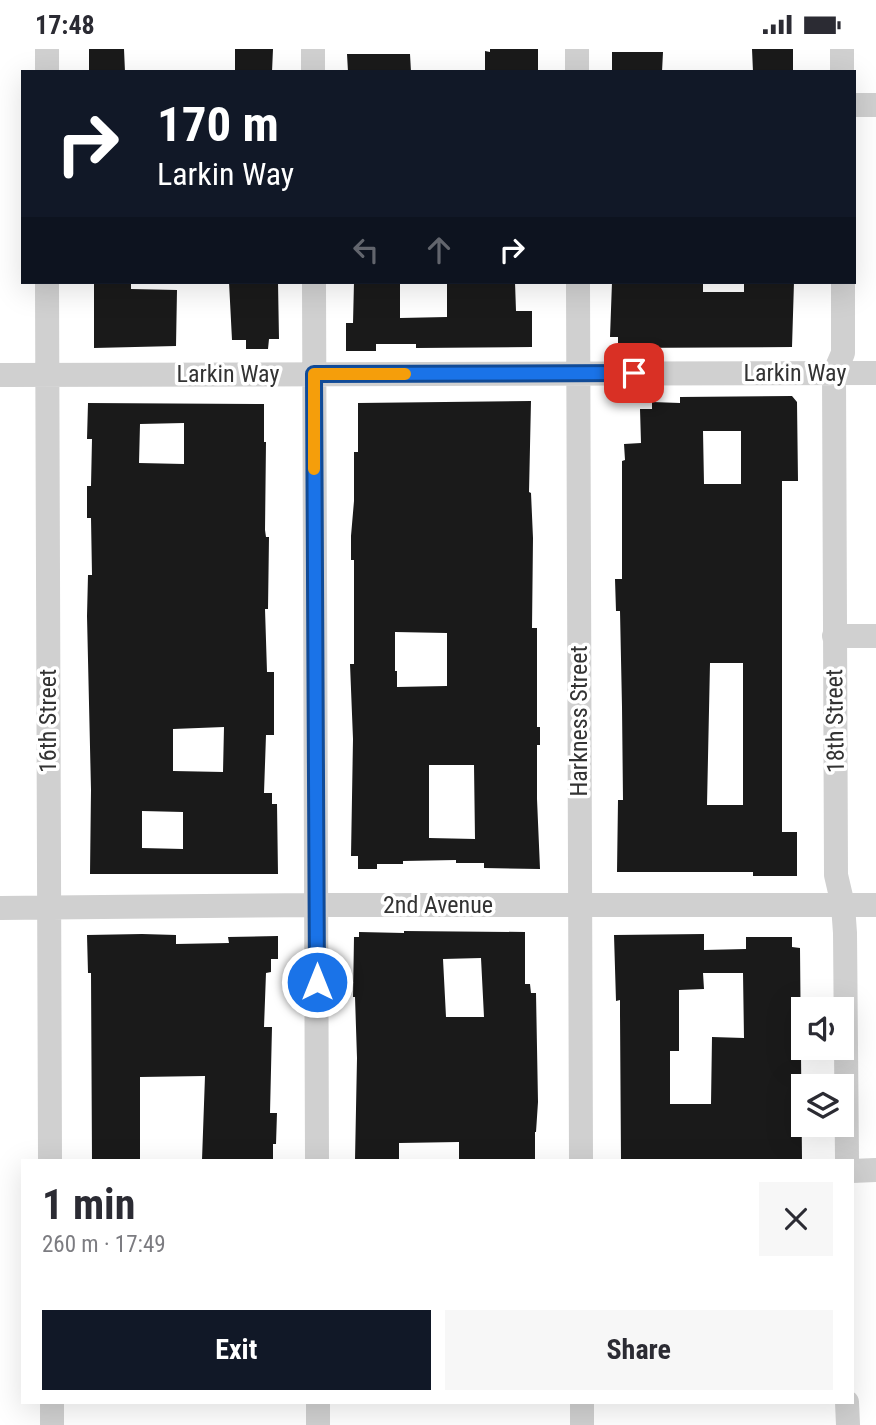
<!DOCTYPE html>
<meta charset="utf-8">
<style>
:root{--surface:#fff;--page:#f7f7f7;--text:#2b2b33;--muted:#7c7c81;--accent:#111827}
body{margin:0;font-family:"Roboto Condensed",sans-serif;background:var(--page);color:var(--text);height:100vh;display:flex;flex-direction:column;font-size:26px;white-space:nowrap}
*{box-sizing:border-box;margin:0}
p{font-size:23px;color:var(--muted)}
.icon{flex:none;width:38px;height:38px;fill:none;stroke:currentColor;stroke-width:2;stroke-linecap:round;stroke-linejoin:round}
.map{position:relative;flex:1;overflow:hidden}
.sheet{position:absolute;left:21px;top:1110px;width:833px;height:245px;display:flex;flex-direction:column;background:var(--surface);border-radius:0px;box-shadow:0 7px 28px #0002}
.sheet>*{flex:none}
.banner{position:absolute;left:21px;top:21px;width:835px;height:214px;border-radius:0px;box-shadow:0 7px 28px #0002;background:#111827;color:#fff;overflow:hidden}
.controls{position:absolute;left:791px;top:948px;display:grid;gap:14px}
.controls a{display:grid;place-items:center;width:63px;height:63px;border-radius:0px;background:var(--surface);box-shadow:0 7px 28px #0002;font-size:35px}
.pin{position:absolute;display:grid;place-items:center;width:60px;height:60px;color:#fff;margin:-30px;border-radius:14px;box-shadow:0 4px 10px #0006}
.me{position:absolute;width:77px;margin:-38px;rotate:0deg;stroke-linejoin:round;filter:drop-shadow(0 0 5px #0008)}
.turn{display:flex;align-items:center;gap:24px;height:147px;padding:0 21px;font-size:32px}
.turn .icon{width:91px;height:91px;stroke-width:2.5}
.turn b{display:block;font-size:49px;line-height:60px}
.lanes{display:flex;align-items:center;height:66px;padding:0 21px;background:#0003;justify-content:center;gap:35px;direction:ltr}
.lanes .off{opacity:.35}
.round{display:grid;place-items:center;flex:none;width:74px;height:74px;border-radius:0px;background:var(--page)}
.head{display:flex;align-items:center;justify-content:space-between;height:119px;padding:0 21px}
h1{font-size:42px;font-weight:700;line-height:52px}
.primary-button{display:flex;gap:14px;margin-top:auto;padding:14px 21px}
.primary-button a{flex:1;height:80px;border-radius:0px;background:var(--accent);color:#fff;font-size:28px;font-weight:700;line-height:80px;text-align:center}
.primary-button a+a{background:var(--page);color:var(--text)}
.status{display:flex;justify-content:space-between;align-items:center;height:49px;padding:0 35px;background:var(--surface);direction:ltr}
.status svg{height:19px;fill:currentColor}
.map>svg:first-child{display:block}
</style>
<div class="status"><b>17:48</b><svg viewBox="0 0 49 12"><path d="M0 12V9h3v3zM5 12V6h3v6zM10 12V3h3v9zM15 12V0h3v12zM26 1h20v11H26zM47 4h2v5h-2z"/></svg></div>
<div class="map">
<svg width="876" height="1376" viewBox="0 0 876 1376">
<rect width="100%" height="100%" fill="#fff"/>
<!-- building -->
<path fill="#1a1a1a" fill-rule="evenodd" d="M89 0H124L125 23H89Z
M235 0H273L272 23H235Z
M490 0H538V23H485V2L490 3Z
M752 0H793V23H753Z
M612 3H663L662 23H612Z
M347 5H410L411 23H348Z
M94 233H131V240L177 241 176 297 94 299Z
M229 233H278L279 290H269L268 300H246V291H232Z
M354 233H400V269L447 268V233H515L516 262H532V298L416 299V295H376V302H346V274H353Z
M612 233H703V243H744V233H794L792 298 618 299V288H610Z
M792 347 797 353 798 432H782V783H797V827H753V823H617L618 751H623L622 658 620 562H616L615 530H622V412L625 411 624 395 641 394 640 360H652V353L680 354V348ZM703 382H741V435H704ZM710 614H743V756H707Z
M531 352 529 443 531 444 533 489 532 579H537V678H540V696H537V750L540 820 484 819V814H456V811L403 812V815H377V820H358V807H351L353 690 350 615H354V511H351V487L354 452V403H358V354ZM395 583 447 584V637L397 638V622H395ZM429 716H474L475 790 429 789Z
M88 354 264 355V393H266L265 481 266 488H269L268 560H265L267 623H274V686H266L264 744H272V755H277L278 825H90L91 741 87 567 88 526H92L91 469H87V437H91L92 390H87ZM184 374V415L139 414 140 375ZM224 678 223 723 173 722V680ZM142 762 183 763V800L142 799Z
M404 882 525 883V935H530L531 944H536L538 1053 536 1083H535V1111H459V1093L399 1094V1111H355L357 1009 355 948H353L354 888H359V883L404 884ZM481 909 484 968H446L443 910Z
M142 885 176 886V895L229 894 228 888 278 887V910H271V923L266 924 264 978H272L270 1064H277L276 1095H273V1111H202L205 1027 140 1028V1111H92L91 924H88L87 886Z
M704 885V901L746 900V888H792V898L800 899 802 1111H621L620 965V951L616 952 614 886ZM703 924H743L744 989 712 988 711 1055H670V1002H679V941L704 940Z"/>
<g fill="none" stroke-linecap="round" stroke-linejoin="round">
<!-- minor -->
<path stroke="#d0d0d0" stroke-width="24" d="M313 0V23
M577 0V23
M842 0V23
M47 23V0
M854 56H876
M47 233 50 1111
M314 233 317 1111
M578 233 581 1111
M843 233V304L834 325 836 826 843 856 845 884 847 1111
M0 326 876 324
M834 587H876
M0 859 316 856H876
M852 1122 876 1121
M52 1353V1376
M582 1353V1376
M847 1353 848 1376
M318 1376V1353"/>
</g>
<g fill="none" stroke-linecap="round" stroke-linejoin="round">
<!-- route casing -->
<g stroke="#114b97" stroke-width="18">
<path id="route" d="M317 933 314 325 634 324"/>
</g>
<!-- route -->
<use href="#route" stroke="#1a73e8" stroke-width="12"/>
<!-- slow -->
<path stroke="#f59e0b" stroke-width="12" d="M314 420V325H405"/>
</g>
<g text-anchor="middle" stroke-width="7" stroke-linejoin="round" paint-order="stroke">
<!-- street labels -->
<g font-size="24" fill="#333" stroke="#fff">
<text x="795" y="332">Larkin Way</text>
<text x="228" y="333">Larkin Way</text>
<text transform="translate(48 672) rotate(-90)" y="8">16th Street</text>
<text transform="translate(579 672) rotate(-90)" y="8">Harkness Street</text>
<text transform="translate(835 672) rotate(-91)" y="8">18th Street</text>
<text x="438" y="864">2nd Avenue</text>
</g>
</g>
</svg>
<div class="controls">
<a><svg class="icon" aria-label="sound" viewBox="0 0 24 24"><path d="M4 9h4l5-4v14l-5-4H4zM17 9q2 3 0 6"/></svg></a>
<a><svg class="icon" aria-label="layers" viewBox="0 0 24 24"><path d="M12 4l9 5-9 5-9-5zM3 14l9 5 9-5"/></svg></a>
</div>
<div class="pin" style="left:634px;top:324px;background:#d93025"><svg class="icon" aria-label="arrive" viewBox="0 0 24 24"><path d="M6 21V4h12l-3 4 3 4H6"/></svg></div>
<svg class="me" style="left:317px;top:933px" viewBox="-20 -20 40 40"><circle r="17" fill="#1a73e8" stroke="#fff" stroke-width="3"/><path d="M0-11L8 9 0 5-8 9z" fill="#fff"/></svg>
<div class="banner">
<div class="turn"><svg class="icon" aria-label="right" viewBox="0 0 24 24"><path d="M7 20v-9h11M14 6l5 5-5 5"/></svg><div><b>170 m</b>Larkin Way</div></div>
<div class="lanes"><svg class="icon off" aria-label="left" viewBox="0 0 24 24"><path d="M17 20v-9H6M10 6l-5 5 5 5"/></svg><svg class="icon off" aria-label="ahead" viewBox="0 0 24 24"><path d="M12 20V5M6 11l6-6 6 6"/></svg><svg class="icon" aria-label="right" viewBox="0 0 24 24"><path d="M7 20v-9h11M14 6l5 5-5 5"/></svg></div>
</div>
<section class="sheet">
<div class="head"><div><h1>1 min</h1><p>260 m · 17:49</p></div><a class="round"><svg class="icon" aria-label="close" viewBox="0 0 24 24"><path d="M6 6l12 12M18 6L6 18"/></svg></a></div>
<div class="primary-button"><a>Exit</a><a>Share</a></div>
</section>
</div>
